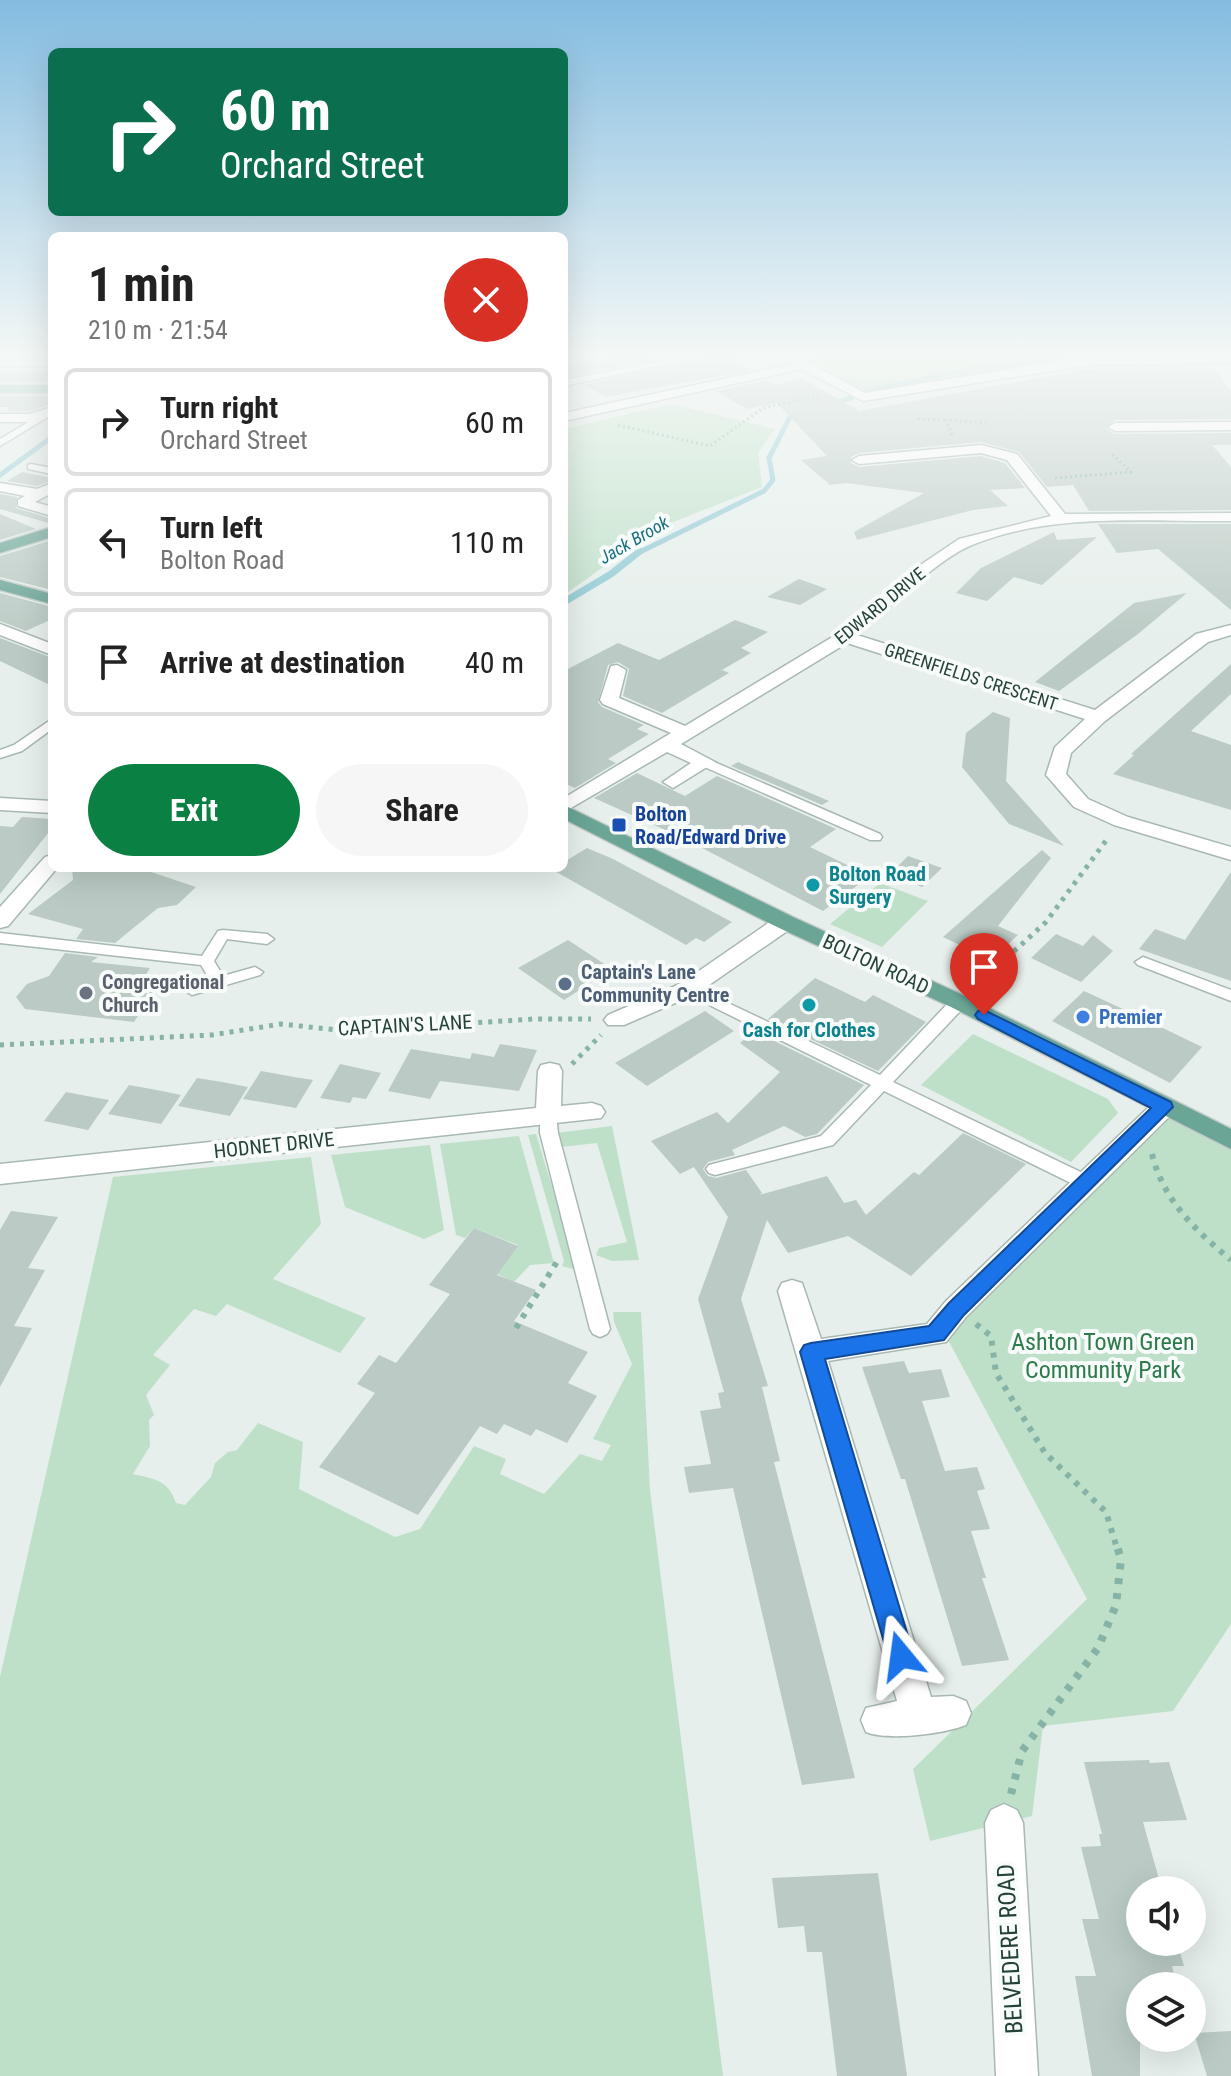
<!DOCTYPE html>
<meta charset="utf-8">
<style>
:root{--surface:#fff;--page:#f6f6f6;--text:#222;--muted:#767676;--line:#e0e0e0;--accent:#0b8043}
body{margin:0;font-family:"Roboto Condensed",sans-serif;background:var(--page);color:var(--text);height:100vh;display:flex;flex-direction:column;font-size:30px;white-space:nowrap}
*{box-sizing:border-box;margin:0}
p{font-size:26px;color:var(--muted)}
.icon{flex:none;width:44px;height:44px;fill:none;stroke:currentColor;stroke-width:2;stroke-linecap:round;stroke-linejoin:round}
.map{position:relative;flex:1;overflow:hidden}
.panel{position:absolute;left:48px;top:232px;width:520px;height:640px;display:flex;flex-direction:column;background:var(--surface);border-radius:12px;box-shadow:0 8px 32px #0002}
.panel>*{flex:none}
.top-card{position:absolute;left:48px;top:48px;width:520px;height:168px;border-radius:12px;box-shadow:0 8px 32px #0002;background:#0b6e4f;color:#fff;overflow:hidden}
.controls{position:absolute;left:1126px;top:1876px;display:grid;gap:16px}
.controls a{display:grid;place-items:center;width:80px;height:80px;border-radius:50%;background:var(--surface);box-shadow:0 8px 32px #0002;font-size:40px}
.pin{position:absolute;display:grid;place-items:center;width:68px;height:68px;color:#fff;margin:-82px -34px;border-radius:50% 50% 50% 0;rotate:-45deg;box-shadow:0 0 8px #0007}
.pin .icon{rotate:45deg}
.me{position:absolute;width:88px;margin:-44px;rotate:344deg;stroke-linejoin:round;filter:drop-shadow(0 0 6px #0008)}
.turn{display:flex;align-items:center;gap:28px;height:168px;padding:0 40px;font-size:36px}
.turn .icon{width:104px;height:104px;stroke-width:2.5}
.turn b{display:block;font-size:56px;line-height:68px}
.round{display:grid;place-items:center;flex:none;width:84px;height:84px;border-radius:42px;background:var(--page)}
.summary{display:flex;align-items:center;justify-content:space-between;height:136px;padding:0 40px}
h1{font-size:48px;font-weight:700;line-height:60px}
.cta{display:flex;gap:16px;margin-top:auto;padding:16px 40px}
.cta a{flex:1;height:92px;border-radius:48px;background:var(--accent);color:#fff;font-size:32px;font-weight:700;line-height:92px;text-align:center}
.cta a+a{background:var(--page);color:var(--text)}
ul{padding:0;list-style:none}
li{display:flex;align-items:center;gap:24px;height:108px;margin:0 16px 12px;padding:0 24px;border:4px solid var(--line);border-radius:12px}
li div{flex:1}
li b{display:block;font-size:30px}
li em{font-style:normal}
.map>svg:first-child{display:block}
</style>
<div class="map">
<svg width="1231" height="2076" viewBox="0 0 1231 2076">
<rect width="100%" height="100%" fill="#e6efeb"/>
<!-- green -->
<path fill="#bfe0c8" d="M800 355H1095L1083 362 871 394Z
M672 404 775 429 758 453 762 487 658 528 564 595V429Z
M880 883 928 901 882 947 830 924Z
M973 1034 1108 1099 1118 1113 1071 1162 921 1085Z
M1164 1107 1231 1147V1624L1173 1711 1043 1726 1032 1816 930 1841 913 1769 1087 1599 947 1338 1085 1182Z
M612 1126 639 1260 612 1261 596 1255 599 1248 627 1242 597 1143 561 1147 556 1133Z
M536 1134 577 1270 562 1266 564 1261 528 1135Z
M519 1136 554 1263 530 1265 514 1282 497 1274 518 1245 474 1228 465 1238 456 1235 440 1144Z
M430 1145 444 1230 424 1239 345 1207 331 1155Z
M311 1157 321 1224 273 1279 366 1318 340 1353 227 1304 216 1316 194 1309 153 1355 170 1365 146 1395 154 1415 149 1420 150 1446 133 1474C155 1479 168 1480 176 1503L185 1505 211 1477 215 1463 228 1452 237 1450 258 1423 303 1442 299 1489 395 1537 420 1529 474 1446 506 1459 500 1474 544 1494 580 1454 602 1461 611 1445 593 1439 632 1364 614 1322 613 1312H641L650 1490 723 2076H0V1677L113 1177Z"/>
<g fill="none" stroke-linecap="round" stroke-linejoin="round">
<!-- stream-far1 -->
<path stroke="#8ec9d4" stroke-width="5" d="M866 391 951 373 1059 357
M831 404 851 398
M0 475 52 437
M638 553 764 491 773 480 769 458 790 417 798 412"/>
<!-- stream -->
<path stroke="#8ec9d4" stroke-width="7" d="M564 602 611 574 640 551"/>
</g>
<!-- building -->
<path fill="#bbcac4" d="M618 355H677L569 376 564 373V366Z
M712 355H738L739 364 751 370 606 397 584 385Z
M1151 368H1213L1231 391V419L1115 420 1105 428 1115 434 1231 433V445H1212L1231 467V510L1089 511 1073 485 1047 487 1019 452 981 442 859 453 851 457V463L859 467 981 456 1005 463 1025 488 990 490 1008 506 973 510 857 540 854 532 924 493 846 483 830 485 801 460 827 456 777 403 747 409 716 391 767 380 776 385 802 379 860 411 1082 370Z
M52 371V382H0V372Z
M0 396H52V404L29 411H7L10 407H0Z
M22 472 52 478V480L37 486 7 481Z
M0 494 17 497 16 508 52 519V524L0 509Z
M0 514 36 529 0 540Z
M1098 524H1231V610L1158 549 1117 553Z
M1054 532 1057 540 1097 537 1042 585 1014 577 987 601 956 593 981 568Z
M52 540V590L0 577V556Z
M799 579 827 589 800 605 767 597Z
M0 593 52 607V619L26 631 0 621Z
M1187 593 1138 634 1059 691 1035 682 1134 603Z
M735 620 768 632 741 648 751 653 722 670 729 673 662 713 623 696 629 669 618 662 608 665 598 702 602 707 644 725 637 729 649 734 608 759 616 763 575 788 564 783V671L618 643 659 660Z
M0 638 52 658V686L0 661Z
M1231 664V694L1191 731 1231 745V810L1113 774 1134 755 1131 754Z
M993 712 1010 718 1006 781 1064 846 1009 824 962 767 966 733Z
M738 762 829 801 822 805 731 766Z
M637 773 685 796 717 776 805 815 836 829 810 847 870 876 823 911 683 838 594 798Z
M22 817 52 819V828L0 894V826L13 827Z
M587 848 611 858 732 922 704 942 696 938 686 945 551 869 564 868V862Z
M1042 850 1051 858 998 926 1018 935 991 960 943 937Z
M908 856 942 868 922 887 890 874Z
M72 868H139L196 887 177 905 158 908 115 943 76 939 83 929 28 914 73 880Z
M1231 872V981L1139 949 1155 929 1185 940Z
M1056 934 1083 946 1093 935 1113 951 1081 982 1031 958Z
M568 940 612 969 564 1000 518 968Z
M65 953 98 957 91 962 150 968 138 987 155 989 134 1022 25 1009 16 997 27 984 49 976Z
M815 978 865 1002 873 995 926 1022 878 1071 768 1019Z
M1084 991 1136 1015 1202 1047 1170 1083 1052 1021Z
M705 1011 734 1031 647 1086 615 1063Z
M754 1031 864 1085 817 1134 805 1137 784 1126 732 1150 735 1155 708 1162 703 1169 708 1176 716 1178 746 1170 762 1193 759 1195 827 1176 844 1203 856 1200 866 1215 914 1172 919 1175 963 1133 1026 1164 911 1276 848 1236 788 1253 767 1220 741 1299 768 1386 762 1387 780 1461 774 1462 855 1778 802 1785 733 1488 689 1493 684 1467 711 1464 700 1411 721 1408 718 1393 724 1392 698 1299 728 1217 694 1167 680 1174 651 1141 717 1112 728 1123 780 1072 740 1043Z
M500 1044 537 1050 519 1091 440 1081 430 1099 388 1091 411 1049 470 1059 472 1053 494 1057Z
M340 1064 381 1073 366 1099 353 1097 350 1103 320 1098Z
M261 1071 294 1077 313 1080 296 1108 243 1099Z
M197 1078 222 1082 248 1087 230 1116 178 1106Z
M129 1085 162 1091 181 1095 161 1124 108 1114Z
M66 1092 87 1096 109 1100 88 1130 44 1121Z
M11 1211 58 1217 28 1268 45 1270 14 1326 32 1328 0 1387V1230Z
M474 1228 518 1246 497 1275 536 1290 514 1321 588 1352 568 1383 597 1396 567 1443 536 1429 531 1436 504 1424 497 1434 480 1426 418 1515 319 1467 375 1393 357 1384 379 1355 396 1363 450 1294 429 1285Z
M904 1361 909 1373 941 1369 950 1397 922 1401 945 1471 977 1467 985 1489 977 1491 990 1529 971 1531 986 1578H982L1009 1660 962 1666 905 1479H901L862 1367Z
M1149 1760 1150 1763 1169 1762 1187 1820 1143 1822 1162 1890H1140V1942H1177L1184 1966H1172L1177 1986H1140V2076H1092L1075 1976H1096L1082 1919H1099L1081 1847 1101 1846 1099 1834H1102L1084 1762Z
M878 1873 907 2076H837L822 1952H807L804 1926 778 1928 772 1878Z
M1231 2031V2076H1207L1194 2033Z"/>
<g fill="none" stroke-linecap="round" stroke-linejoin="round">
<!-- lane casing -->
<g stroke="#a8b8b2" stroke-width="3">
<path id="lane" d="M693 355H709L564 386V380Z
M0 362H52V366H0Z
M45 412 49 415 48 417 0 446V439Z
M31 464 52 468V474L28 469V465Z
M52 719V729L22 751 0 758V750L14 745Z
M705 758 880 834 882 837 880 840H870L700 765V759Z
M223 930 267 934 274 939 267 944 227 939 214 961 223 976 255 967 263 972 260 975 192 995 184 990 187 987 210 980 201 965 0 943V933L202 956 218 931Z
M1143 957 1231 990V1001L1138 965 1135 962Z
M688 984 880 1075 953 998H965L967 1002 965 1006 893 1082 1091 1177 1094 1182 1091 1187H1079L884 1091 833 1145 715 1175 709 1173 706 1169 709 1165 821 1136 871 1085 683 992 680 989Z
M548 1110 556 1116 558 1133 610 1329 607 1334 600 1337 593 1334 590 1329 540 1133V1116Z"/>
</g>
<!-- street casing -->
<g stroke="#a8b8b2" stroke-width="3">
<path id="street" d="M780 355H795L865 393 1092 355H1231V363L1089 365 863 401 802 369 564 421V413L793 364Z
M52 407V415L30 422H0V414H29Z
M1231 422V430L1115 431 1108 427 1115 423Z
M981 445 1017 454 1065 514 1231 513V521C1146 522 1052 512 972 545 937 559 887 610 857 635L1095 710 1196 634 1231 625V635L1208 642 1105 721 1071 753 1066 774 1088 799 1128 817 1231 847V860L1114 825 1074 807 1046 775 1055 747 1085 719 847 643 681 744 715 762 673 788 663 782 691 763 667 752 564 812V798L671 733 603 704 600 700 611 666 617 665 626 670 619 698 685 726 839 633 922 564 959 539 1051 516 1007 460 981 453 859 464 852 460 859 456Z
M0 483 37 489 52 483V493L35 502 52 507V516L18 506V500L25 496 0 491Z
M0 624 52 644V655L0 635Z
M0 798 52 801V813L0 810Z
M52 855V868H57L8 926 0 928V907L45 857Z
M785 915 796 922 793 927 696 994 624 1025H608L604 1020 608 1015 680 984 777 917Z
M550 1063 559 1065 562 1071 561 1106 592 1103 601 1106 605 1112 601 1118 0 1184V1164L536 1108 538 1071 541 1065Z
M1164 1098 1173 1101 1177 1107 1173 1113 966 1317 946 1342 828 1361 931 1697 953 1696 966 1701 971 1713 966 1725C943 1734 888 1741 866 1732L861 1720 866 1708 897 1701 778 1291 782 1283 792 1280 802 1283 821 1339 927 1324 946 1301 1155 1101Z
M1004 1804 1017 1810 1023 1823 1038 2076H996L985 1823 991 1810Z"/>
</g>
<!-- primary casing -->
<g stroke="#c2cac8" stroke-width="3">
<path id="primary" d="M0 385H52V393H0Z
M52 527V537L0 553V543Z
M0 580 52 594V604L0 590Z
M564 805 793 917 967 997 1231 1129V1149L951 1007 777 927 564 819Z"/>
</g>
<!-- path-far3 -->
<path stroke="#86b3a5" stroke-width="3" stroke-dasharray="2 3" stroke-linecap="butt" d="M564 358 581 355
M840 362 873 355
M918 419 946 420
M618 425 710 446 763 408 821 396
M952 435 946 420 986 423
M1055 478 1131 472 1110 452"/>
<!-- path-far2 -->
<path stroke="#86b3a5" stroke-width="5" stroke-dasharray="4 6" stroke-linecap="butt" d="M977 985 1046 922 1108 838
M0 1045 212 1035 281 1024 347 1031 534 1019H591
M572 1064 601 1035"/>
<!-- path-far1 -->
<path stroke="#86b3a5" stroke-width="6" stroke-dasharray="5 7" stroke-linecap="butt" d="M1152 1154C1163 1200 1196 1231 1231 1260
M976 1324 991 1336 996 1373 1045 1453 1106 1512 1116 1545
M516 1328 558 1260"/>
<!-- path -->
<path stroke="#86b3a5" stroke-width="8" stroke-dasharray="6 9" stroke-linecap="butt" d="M1011 1794 1022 1751 1098 1648 1116 1605 1121 1559 1116 1543"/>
<!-- lane -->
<use href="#lane" fill="#fff" fill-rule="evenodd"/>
<!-- street -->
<use href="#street" fill="#fff" fill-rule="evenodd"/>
<!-- primary -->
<use href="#primary" fill="#6aa596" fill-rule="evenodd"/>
</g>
<!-- sky -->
<linearGradient id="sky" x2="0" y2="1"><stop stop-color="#84bce0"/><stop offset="0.55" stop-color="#f4f8f6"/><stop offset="1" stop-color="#f4f8f6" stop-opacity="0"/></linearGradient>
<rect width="1231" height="646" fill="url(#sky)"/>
<!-- route -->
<path fill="#1a73e8" stroke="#114b97" stroke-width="2" d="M984 1010 1171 1102 1173 1107 964 1315 944 1340 825 1359 914 1656 910 1664 901 1668 891 1664 888 1656 800 1352 804 1345 811 1343 929 1326 949 1303 1151 1108 978 1019 975 1015 978 1011Z"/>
<!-- markers -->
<rect fill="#1a4fb4" stroke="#f7fbf9" stroke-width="3" x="611" y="817" width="16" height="16" rx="4"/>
<g fill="#0f9aa8" stroke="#f7fbf9" stroke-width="3">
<circle cx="813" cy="885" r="8"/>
<circle cx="809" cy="1005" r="8"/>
</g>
<circle fill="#5c6f8a" stroke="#f7fbf9" stroke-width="3" cx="565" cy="984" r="8"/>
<circle fill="#6b7280" stroke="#f7fbf9" stroke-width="3" cx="86" cy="993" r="8"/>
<circle fill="#3f7fe0" stroke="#f7fbf9" stroke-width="3" cx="1083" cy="1017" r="8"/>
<g text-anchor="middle" stroke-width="8" stroke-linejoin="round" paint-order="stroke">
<!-- far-water labels -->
<g font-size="18" font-style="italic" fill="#1c6f80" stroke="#f7fbf9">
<text transform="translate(634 540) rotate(-30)" y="6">Jack Brook</text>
</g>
<!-- far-street labels -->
<g font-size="18" fill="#24423a" stroke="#f7fbf9">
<text transform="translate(880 606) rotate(-39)" y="6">EDWARD DRIVE</text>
<text transform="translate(971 677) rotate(18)" y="6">GREENFIELDS CRESCENT</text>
</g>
<!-- transit labels -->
<g font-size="20" font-weight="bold" fill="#164399" stroke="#f7fbf9" text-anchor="start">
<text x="635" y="821">Bolton<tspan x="635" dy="23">Road/Edward Drive</tspan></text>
</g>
<!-- culture labels -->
<g font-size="20" font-weight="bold" fill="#0d838f" stroke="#f7fbf9" text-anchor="start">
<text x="829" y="881">Bolton Road<tspan x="829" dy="23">Surgery</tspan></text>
<text x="809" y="1037" text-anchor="middle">Cash for Clothes</text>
</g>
<!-- street labels -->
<g font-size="20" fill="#24423a" stroke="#f7fbf9">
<text transform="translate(876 964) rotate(25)" y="7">BOLTON ROAD</text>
<text transform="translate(405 1025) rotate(-3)" y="7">CAPTAIN'S LANE</text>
<text transform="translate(274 1145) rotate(-6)" y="7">HODNET DRIVE</text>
</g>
<!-- service labels -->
<g font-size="20" font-weight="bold" fill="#4e5e75" stroke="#f7fbf9" text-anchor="start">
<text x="581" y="979">Captain's Lane<tspan x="581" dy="23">Community Centre</tspan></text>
</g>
<!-- worship labels -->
<g font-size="20" font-weight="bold" fill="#5b616d" stroke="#f7fbf9" text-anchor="start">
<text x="102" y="989">Congregational<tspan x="102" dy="23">Church</tspan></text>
</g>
<!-- shop labels -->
<g font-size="20" font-weight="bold" fill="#366cbe" stroke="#f7fbf9" text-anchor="start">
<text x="1099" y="1024">Premier</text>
</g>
<!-- near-park labels -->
<g font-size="24" fill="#2d7a4b" stroke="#f7fbf9">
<text x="1103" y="1350">Ashton Town Green<tspan x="1103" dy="28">Community Park</tspan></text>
</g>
<!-- near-street labels -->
<g font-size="24" fill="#24423a" stroke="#f7fbf9">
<text transform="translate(1010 1949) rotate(-93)" y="8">BELVEDERE ROAD</text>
</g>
</g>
</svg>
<div class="controls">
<a><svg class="icon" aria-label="sound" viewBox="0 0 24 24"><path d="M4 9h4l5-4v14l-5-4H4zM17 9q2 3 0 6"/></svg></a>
<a><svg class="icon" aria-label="layers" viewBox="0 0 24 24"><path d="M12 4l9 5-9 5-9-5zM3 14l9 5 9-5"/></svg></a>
</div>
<div class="pin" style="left:984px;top:1015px;background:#d93025"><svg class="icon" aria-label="arrive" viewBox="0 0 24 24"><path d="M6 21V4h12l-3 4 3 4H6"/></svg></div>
<svg class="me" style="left:901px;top:1656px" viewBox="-20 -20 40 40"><path d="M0-17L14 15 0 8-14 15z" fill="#1a73e8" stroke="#fff" stroke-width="4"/></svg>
<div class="top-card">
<div class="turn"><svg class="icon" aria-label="right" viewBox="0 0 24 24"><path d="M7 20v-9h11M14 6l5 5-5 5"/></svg><div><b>60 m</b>Orchard Street</div></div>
</div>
<section class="panel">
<div class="summary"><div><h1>1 min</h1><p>210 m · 21:54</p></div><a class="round" style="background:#d93025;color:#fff"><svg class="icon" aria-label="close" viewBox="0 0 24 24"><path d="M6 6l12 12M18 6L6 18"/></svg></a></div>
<ul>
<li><svg class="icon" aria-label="right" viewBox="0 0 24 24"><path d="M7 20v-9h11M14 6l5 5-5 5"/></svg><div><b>Turn right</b><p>Orchard Street</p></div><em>60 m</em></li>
<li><svg class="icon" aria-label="left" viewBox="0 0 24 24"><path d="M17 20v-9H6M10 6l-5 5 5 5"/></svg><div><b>Turn left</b><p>Bolton Road</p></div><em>110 m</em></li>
<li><svg class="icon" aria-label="arrive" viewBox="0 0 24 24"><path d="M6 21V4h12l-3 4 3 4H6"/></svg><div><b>Arrive at destination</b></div><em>40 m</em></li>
</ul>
<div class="cta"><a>Exit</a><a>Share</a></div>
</section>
</div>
